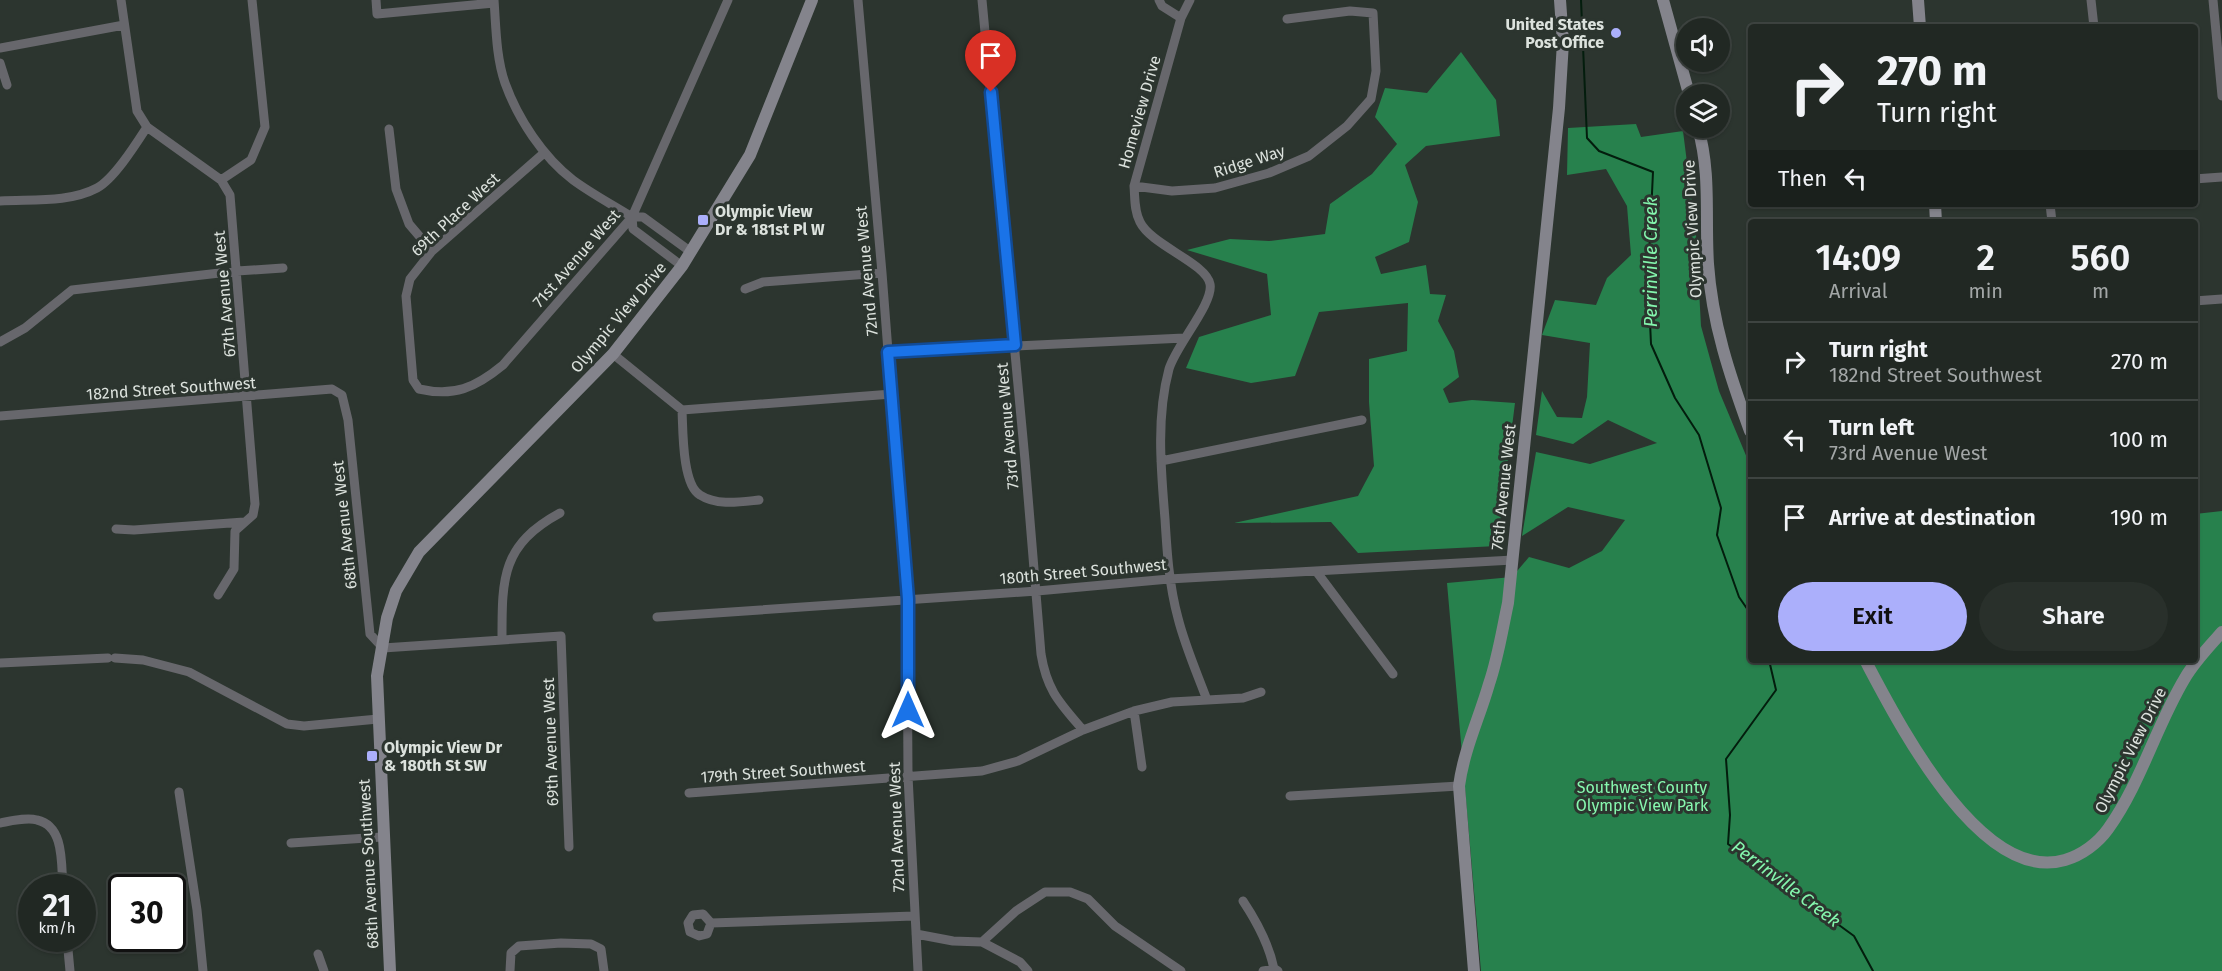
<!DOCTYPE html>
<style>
:root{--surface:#212823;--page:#29302b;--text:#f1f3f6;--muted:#a2a6a6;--line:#3e4441;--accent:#abaffb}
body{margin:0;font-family:"Fira Sans",sans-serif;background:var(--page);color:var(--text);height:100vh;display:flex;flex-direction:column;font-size:22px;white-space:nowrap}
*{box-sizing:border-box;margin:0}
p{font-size:20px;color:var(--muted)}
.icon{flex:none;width:33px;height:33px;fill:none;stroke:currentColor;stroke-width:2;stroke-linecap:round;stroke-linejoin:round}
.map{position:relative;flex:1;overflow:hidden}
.sheet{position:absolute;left:1748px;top:219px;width:450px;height:444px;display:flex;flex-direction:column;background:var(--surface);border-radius:6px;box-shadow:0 2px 4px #0004,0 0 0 2px var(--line)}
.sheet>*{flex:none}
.hud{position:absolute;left:1748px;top:24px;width:450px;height:183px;border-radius:6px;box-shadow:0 2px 4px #0004,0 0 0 2px var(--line);background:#212823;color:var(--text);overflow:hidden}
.tools{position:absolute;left:1676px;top:18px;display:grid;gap:12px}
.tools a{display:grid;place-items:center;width:54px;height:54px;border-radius:50%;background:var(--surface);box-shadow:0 2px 4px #0004,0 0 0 2px var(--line);font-size:30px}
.speed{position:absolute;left:18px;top:874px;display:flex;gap:12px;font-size:30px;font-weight:700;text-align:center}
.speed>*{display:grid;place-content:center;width:78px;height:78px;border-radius:50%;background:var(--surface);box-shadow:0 2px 4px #0004,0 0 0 2px var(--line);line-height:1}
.speed small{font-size:15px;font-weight:400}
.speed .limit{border:3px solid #111;border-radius:9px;background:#fff;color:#111}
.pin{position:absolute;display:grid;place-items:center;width:51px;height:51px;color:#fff;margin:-62px -26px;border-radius:50% 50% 50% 0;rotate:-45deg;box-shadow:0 0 6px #0007}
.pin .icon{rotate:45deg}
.me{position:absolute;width:66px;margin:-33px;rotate:0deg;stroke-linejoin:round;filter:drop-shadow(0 0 4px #0008)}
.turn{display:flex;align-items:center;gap:21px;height:126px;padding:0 30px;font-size:27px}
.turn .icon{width:78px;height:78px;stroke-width:2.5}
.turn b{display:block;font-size:42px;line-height:51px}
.then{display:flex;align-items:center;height:57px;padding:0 30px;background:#0003;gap:12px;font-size:22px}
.eta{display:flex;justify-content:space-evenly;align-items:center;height:102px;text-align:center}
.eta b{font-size:36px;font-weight:600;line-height:42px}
.cta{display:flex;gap:12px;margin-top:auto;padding:12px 30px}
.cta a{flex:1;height:69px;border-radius:36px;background:var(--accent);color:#111;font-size:24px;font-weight:600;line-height:69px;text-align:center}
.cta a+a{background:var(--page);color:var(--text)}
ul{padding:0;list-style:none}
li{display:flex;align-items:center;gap:18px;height:78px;padding:0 30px;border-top:2px solid var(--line)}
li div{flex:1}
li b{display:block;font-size:22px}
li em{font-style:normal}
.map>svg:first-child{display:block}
</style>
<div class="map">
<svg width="2222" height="971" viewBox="0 0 2222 971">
<rect width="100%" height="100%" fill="#2c352f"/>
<!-- forest -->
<path fill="#27814d" d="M1461 52 1496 100 1500 136 1426 146 1405 165 1418 202 1409 242 1375 257 1381 274 1426 265 1430 294 1446 295 1438 321 1454 351 1459 377 1443 389 1449 403 1472 400 1515 403 1497 546 1358 553 1331 522 1234 523 1358 496 1374 466 1369 402V359L1407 351 1408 303 1319 312 1295 376 1251 383 1186 368 1199 337 1271 315 1267 274 1187 250 1230 239 1269 241 1325 234 1330 204 1372 174 1397 144 1375 117 1385 88 1427 93Z
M1636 124 1641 137 1683 131 1696 234 1701 326 1719 391 1750 465V660H2194L2195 514 2222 511V971H1481L1447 583 1512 577 1529 557 1569 568 1602 551 1625 520 1568 507 1522 536 1536 452 1590 464 1657 443 1608 420 1573 444 1536 435 1542 391 1557 417 1582 418 1587 397 1590 343 1542 335 1555 300 1596 305 1607 278 1631 255 1627 206 1606 169 1567 175 1568 128Z"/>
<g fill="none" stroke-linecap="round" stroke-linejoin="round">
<!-- stream -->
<path stroke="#031d0d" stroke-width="2" d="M1581 0 1587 138 1599 151 1653 172 1648 278 1651 344 1675 398 1699 435 1721 508 1717 535 1739 597 1750 613
M1769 660 1776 690 1726 759 1730 815 1728 844 1854 936 1873 971"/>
<!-- street -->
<path stroke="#67676c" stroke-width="9" d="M121 0 137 111 147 127 221 180
M376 0 377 14 494 3
M494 0C496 27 496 57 505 83 518 119 543 157 573 180 592 194 613 205 632 217H643L691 252
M858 0 882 273 907 599 908 776 918 971
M982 0 1025 460 1041 654C1047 691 1060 703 1083 730
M1159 0 1162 6 1181 18
M1190 0 1181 18 1134 186C1135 197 1134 211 1140 222 1151 245 1206 263 1210 284 1214 303 1176 345 1169 369 1156 417 1161 470 1165 519 1167 552 1169 585 1178 618 1185 646 1197 673 1207 700
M2091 0 2094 27
M2213 0 2222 96
M0 48 124 25
M0 63 7 85
M389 129 396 189 409 224 432 251
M544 153 432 251 410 279 406 296 413 380 419 389C454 397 475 388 503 365L632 217 728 0
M2194 179 2222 177
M1134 186 1172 191 1215 188 1269 173 1309 156 1347 126 1371 99 1376 71 1373 13 1350 11 1287 19
M0 201C31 199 69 203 97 188 114 179 136 144 147 127
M2050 204 2052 222
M632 217 633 229 682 266
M745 289 763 282 882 273
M2194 301 2222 299
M0 342 25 328 72 290 237 271 283 268
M888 352 1184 338
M613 354 682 410C683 429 682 485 700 495 717 506 740 502 759 500
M682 410 892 394
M0 416 332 389 342 395 348 420 370 634 383 648 561 636 569 847
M1161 461 1362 420
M116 529 134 530 244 522
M1316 571 1393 674
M218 595 234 569 235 531 253 515 255 504 230 195 221 180 251 160 265 127 252 0
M657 617 1037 591 1169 579 1513 560
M502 640C502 579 501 545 560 513
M115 658 143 660 189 672 287 724 304 726 378 719
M0 663 108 658
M1134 711 1142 767
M179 792 197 910 203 971
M689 793 982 771 1018 761 1083 730 1134 711 1172 702 1243 698 1261 692
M1290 796 1459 786
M0 823C11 821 27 817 37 820 65 826 61 865 63 888
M291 843 382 837
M1243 901C1257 922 1269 944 1274 969
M711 923 707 934 699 936 690 932 688 923 693 915 703 914 711 923 914 916
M916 934 953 941 982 942 1016 911 1045 892H1070L1088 899 1115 926 1181 971
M67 939 70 971
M982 942 1020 962 1028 971
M318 954 324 971
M510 971 511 953 519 946 561 943 591 944 601 949 604 971
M1263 971 1275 969 1278 971"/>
<!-- secondary -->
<path stroke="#84848c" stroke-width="12" d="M1663 0 1689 94
M1918 0 1920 27
M1698 128C1711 173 1705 217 1708 264 1712 323 1730 376 1750 431
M1935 204 1936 222
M1865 660C1897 720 1980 885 2065 860 2082 855 2098 843 2108 829 2141 783 2156 726 2185 678 2195 661 2209 647 2222 632
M390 971 377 676 387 618 396 591 419 552 613 354 682 266 750 155 812 0
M1474 971 1459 786C1464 749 1479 719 1489 684 1498 658 1502 631 1508 603L1559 108 1563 42 1560 0"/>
</g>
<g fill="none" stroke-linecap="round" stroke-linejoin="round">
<!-- route casing -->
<g stroke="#114b97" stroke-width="15">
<path id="route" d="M908 710V599L888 352 1015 345 991 92"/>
</g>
<!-- route -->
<use href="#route" stroke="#1a73e8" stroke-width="10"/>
</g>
<!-- markers -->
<g fill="#abaffb" stroke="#2c352f" stroke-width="2">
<circle cx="1616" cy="33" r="6"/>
<rect x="697" y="214" width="12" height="12" rx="3"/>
<rect x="366" y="750" width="12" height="12" rx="3"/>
</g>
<g text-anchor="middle" stroke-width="6" stroke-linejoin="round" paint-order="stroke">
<!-- poi labels -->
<g font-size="16" font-weight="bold" fill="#dce2dd" stroke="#2c352f" text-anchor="start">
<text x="1604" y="30" text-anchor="end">United States<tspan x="1604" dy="18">Post Office</tspan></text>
<text x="715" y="217">Olympic View<tspan x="715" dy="18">Dr &amp; 181st Pl W</tspan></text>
<text x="384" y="753">Olympic View Dr<tspan x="384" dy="18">&amp; 180th St SW</tspan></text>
</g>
<!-- street labels -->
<g font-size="16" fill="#dce2dd" stroke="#2c352f">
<text transform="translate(1139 112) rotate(-74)" y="6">Homeview Drive</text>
<text transform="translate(1249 161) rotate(-18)" y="6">Ridge Way</text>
<text transform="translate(455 214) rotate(-43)" y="6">69th Place West</text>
<text transform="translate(1692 229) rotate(-93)" y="6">Olympic View Drive</text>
<text transform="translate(576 258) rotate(-49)" y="6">71st Avenue West</text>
<text transform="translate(866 271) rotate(-95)" y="6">72nd Avenue West</text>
<text transform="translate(224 294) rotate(-95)" y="6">67th Avenue West</text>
<text transform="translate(618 317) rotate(-50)" y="6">Olympic View Drive</text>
<text transform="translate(171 388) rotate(-4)" y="6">182nd Street Southwest</text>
<text transform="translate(1007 426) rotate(-95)" y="6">73rd Avenue West</text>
<text transform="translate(1503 487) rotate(-84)" y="6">76th Avenue West</text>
<text transform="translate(344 525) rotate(-96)" y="6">68th Avenue West</text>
<text transform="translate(1083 571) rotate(-5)" y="6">180th Street Southwest</text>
<text transform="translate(550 742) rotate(-92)" y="6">69th Avenue West</text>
<text transform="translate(2130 750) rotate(-63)" y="6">Olympic View Drive</text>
<text transform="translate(783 771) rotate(-4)" y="6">179th Street Southwest</text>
<text transform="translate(896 827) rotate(-92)" y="6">72nd Avenue West</text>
<text transform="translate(368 864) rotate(-93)" y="6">68th Avenue Southwest</text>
</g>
<!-- park labels -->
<g font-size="16" fill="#87f8af" stroke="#2c352f">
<text x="1642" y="793">Southwest County<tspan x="1642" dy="18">Olympic View Park</tspan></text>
</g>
<!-- water labels -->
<g font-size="18" font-style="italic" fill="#84f6ad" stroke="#2c352f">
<text transform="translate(1651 262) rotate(-90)" y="6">Perrinville Creek</text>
<text transform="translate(1786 884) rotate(37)" y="6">Perrinville Creek</text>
</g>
</g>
</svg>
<div class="tools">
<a><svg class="icon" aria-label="sound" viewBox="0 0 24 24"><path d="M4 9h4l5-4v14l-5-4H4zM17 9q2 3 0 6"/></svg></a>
<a><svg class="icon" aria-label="layers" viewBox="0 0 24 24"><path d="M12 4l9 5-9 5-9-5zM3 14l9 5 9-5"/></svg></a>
</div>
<div class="speed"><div>21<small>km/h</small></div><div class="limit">30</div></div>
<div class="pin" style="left:991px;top:92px;background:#d93025"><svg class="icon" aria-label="arrive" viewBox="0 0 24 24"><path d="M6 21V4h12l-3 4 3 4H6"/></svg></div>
<svg class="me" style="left:908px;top:710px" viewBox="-20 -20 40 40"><path d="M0-17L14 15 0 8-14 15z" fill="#1a73e8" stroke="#fff" stroke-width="4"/></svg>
<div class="hud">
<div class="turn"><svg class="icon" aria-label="right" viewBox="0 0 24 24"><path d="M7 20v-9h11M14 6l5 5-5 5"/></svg><div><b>270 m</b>Turn right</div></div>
<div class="then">Then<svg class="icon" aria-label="left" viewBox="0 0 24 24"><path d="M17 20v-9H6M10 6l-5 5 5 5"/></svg></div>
</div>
<section class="sheet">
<div class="eta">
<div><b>14:09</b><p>Arrival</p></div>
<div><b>2</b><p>min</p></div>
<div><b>560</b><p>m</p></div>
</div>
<ul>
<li><svg class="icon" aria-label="right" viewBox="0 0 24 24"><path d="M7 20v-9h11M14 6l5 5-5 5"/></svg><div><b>Turn right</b><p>182nd Street Southwest</p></div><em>270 m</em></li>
<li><svg class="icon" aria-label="left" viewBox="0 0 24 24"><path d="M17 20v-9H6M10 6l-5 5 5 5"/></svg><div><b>Turn left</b><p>73rd Avenue West</p></div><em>100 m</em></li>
<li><svg class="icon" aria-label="arrive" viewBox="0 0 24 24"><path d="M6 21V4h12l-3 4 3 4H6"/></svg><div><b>Arrive at destination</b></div><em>190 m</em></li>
</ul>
<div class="cta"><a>Exit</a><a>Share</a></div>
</section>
</div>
